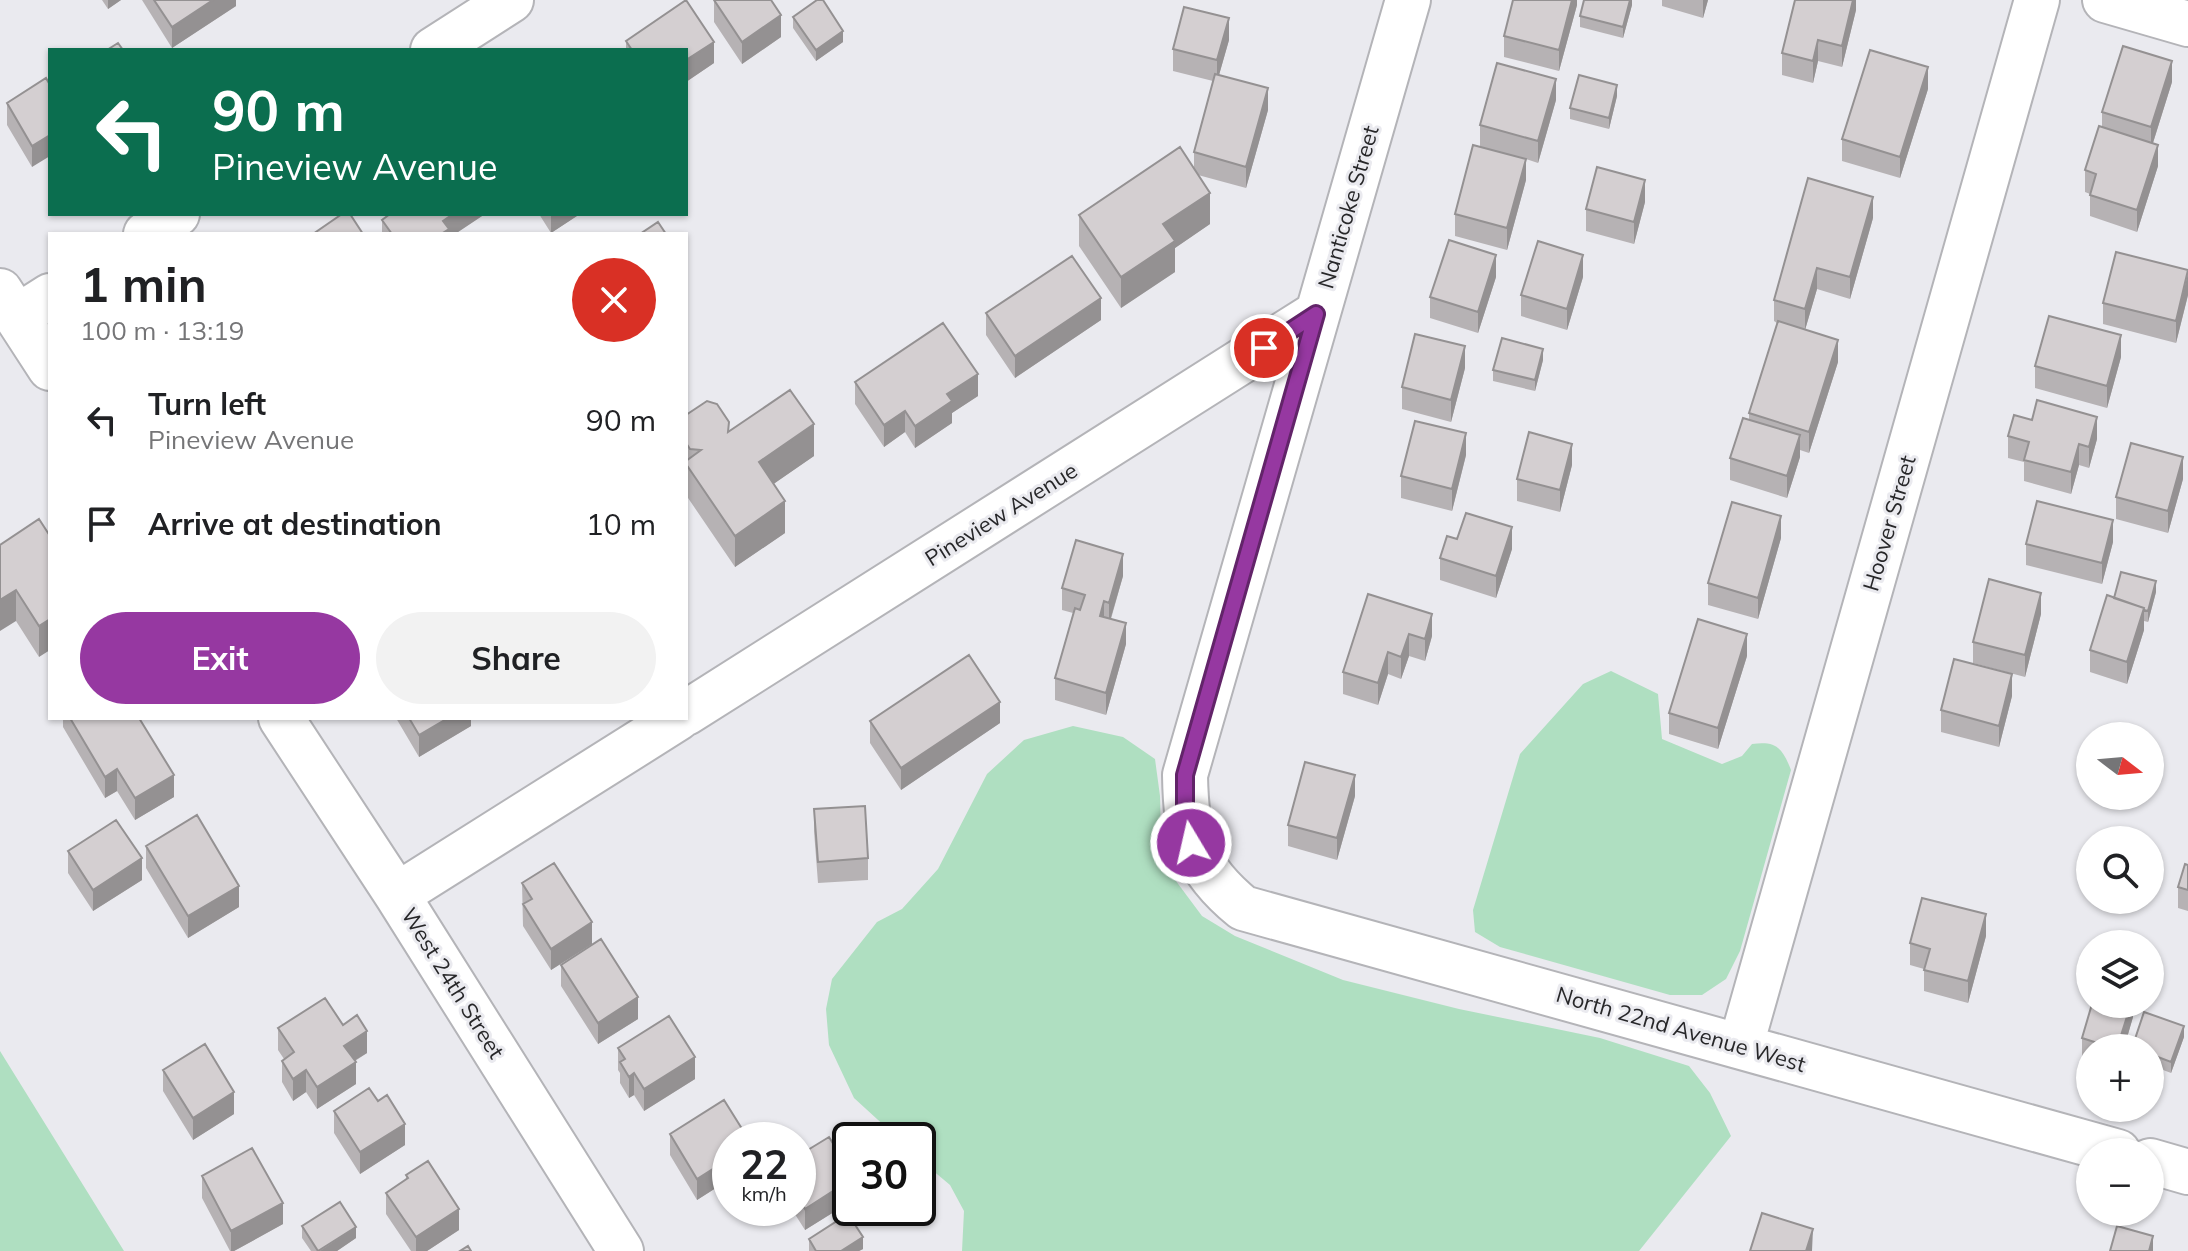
<!DOCTYPE html>
<meta charset="utf-8">
<style>
:root{--surface:#fff;--page:#f2f2f2;--text:#202124;--muted:#757577;--accent:#9638a1}
body{margin:0;font-family:Mulish,sans-serif;background:var(--page);color:var(--text);height:100vh;display:flex;flex-direction:column;font-size:30px;white-space:nowrap}
*{box-sizing:border-box;margin:0}
p{font-size:26px;color:var(--muted)}
.icon{flex:none;width:44px;height:44px;fill:none;stroke:currentColor;stroke-width:2;stroke-linecap:round;stroke-linejoin:round}
.map{position:relative;flex:1;overflow:hidden}
.sheet{position:absolute;left:48px;top:232px;width:640px;height:488px;display:flex;flex-direction:column;background:var(--surface);border-radius:0px;box-shadow:0 2px 6px #0004}
.sheet>*{flex:none}
.guide{position:absolute;left:48px;top:48px;width:640px;height:168px;border-radius:0px;box-shadow:0 2px 6px #0004;background:#0b6e4f;color:#fff;overflow:hidden}
.needle{width:52px;rotate:106deg}
.fabs{position:absolute;left:2076px;top:722px;display:grid;gap:16px}
.fabs a{display:grid;place-items:center;width:88px;height:88px;border-radius:50%;background:var(--surface);box-shadow:0 2px 6px #0004;font-size:40px}
.speed{position:absolute;left:712px;top:1122px;display:flex;gap:16px;font-size:40px;font-weight:700;text-align:center}
.speed>*{display:grid;place-content:center;width:104px;height:104px;border-radius:50%;background:var(--surface);box-shadow:0 2px 6px #0004;line-height:1}
.speed small{font-size:20px;font-weight:400}
.speed .limit{border:4px solid #111;border-radius:12px;background:#fff;color:#111}
.pin{position:absolute;display:grid;place-items:center;width:68px;height:68px;color:#fff;margin:-34px;border:4px solid #fff;border-radius:50%;box-shadow:0 2px 8px #0007}
.me{position:absolute;width:88px;margin:-44px;rotate:351deg;stroke-linejoin:round;filter:drop-shadow(0 0 6px #0008)}
.turn{display:flex;align-items:center;gap:28px;height:168px;padding:0 32px;font-size:36px}
.turn .icon{width:104px;height:104px;stroke-width:2.5}
.turn b{display:block;font-size:56px;line-height:68px}
.round{display:grid;place-items:center;flex:none;width:84px;height:84px;border-radius:42px;background:var(--page)}
.overview{display:flex;align-items:center;justify-content:space-between;height:136px;padding:0 32px}
h1{font-size:48px;font-weight:700;line-height:60px}
.primary-button{display:flex;gap:16px;margin-top:auto;padding:16px 32px}
.primary-button a{flex:1;height:92px;border-radius:48px;background:var(--accent);color:#fff;font-size:32px;font-weight:700;line-height:92px;text-align:center}
.primary-button a+a{background:var(--page);color:var(--text)}
ul{padding:0;list-style:none}
li{display:flex;align-items:center;gap:24px;height:104px;padding:0 32px}
li div{flex:1}
li b{display:block;font-size:30px}
li em{font-style:normal}
.map>svg:first-child{display:block}
</style>
<div class="map">
<svg width="2188" height="1251" viewBox="0 0 2188 1251">
<rect width="100%" height="100%" fill="#eaeaef"/>
<!-- green -->
<path fill="#afdfc1" d="M1611 671 1658 694 1662 739 1722 764 1742 756 1752 744C1776 741 1782 747 1791 770L1740 951 1726 979 1702 995H1670L1500 947 1475 932 1473 910 1520 754 1583 684Z
M1073 726 1123 737 1155 759 1160 796 1161 839 1170 873 1202 916 1235 936 1343 980 1459 1009 1600 1038 1689 1066 1710 1093 1731 1136 1639 1251H962L964 1211 950 1185 918 1158V1140H900L854 1098 829 1045 826 1009 832 979 877 922 902 909 938 869 987 774 1024 740Z
M0 1051 124 1251H0Z"/>
<g fill="none" stroke-linecap="round" stroke-linejoin="round">
<!-- minor casing -->
<g stroke="#b4b4b8" stroke-width="48">
<path id="minor" d="M1408 0 1185 775C1186 837 1194 868 1243 908L2118 1152
M2105 0 2188 24
M433 50 511 0
M146 234 177 214
M0 291 50 368
M17 317 50 296
M686 713 1316 314
M281 718 397 895 621 1251
M397 895 678 718
M1741 1045 2037 0
M2150 1161 2188 1172"/>
</g>
<!-- minor -->
<use href="#minor" stroke="#fff" stroke-width="44"/>
</g>
<!-- wall -->
<path fill="#b6b2b4" d="M102 0H121L108 9Z
M142 0H236V6L172 48Z
M686 0 714 42V63L686 82V50H626V41Z
M714 0 781 37 742 64 714 22Z
M1577 0V5L1559 71 1504 57V36Z
M1632 0V5L1623 38 1580 27V16Z
M1662 0H1708L1703 18 1662 6Z
M1856 0V10L1842 67 1818 61 1813 83 1782 75V53Z
M793 17 843 42 816 61 793 28Z
M1229 40 1219 75 1268 110 1246 188 1198 175 1210 224 1175 248V272L1121 308 1079 246V215L1194 168V152L1213 81 1173 71V49Z
M46 78 32 167 7 125V103Z
M2172 82 2153 143 2158 166 2137 232 2090 216V194L2085 192V170L2102 127V112Z
M1928 89 1900 178 1842 161V139Z
M1617 96 1609 129 1570 119V108Z
M1556 100 1538 163 1526 159V180L1507 250 1455 236V214L1480 146V125Z
M1645 202 1634 244 1586 231V209Z
M390 214H485L455 234H382V220Z
M539 214H580L551 233Z
M1873 218 1850 299 1817 289 1805 330 1838 362 1809 453 1800 450V457L1787 498 1730 480V458L1749 420V413L1777 323 1774 321V300Z
M2188 270V295L2176 343 2103 324V303Z
M1496 277 1478 333 1430 318V297Z
M1583 277 1567 330 1521 316V295Z
M986 313 1101 320 1015 378 986 335Z
M2121 357 2107 408 2035 388V366Z
M1543 360 1535 391 1493 381V370Z
M1465 368 1451 422 1402 409V387Z
M855 382 978 396 952 413V423L915 448 905 432 884 447 855 404Z
M686 415 729 431 814 456 773 484 785 533 735 567 686 495Z
M2008 436 2097 439 2089 468 2079 465 2071 494 2024 481V462L2008 458Z
M1466 455 1452 511 1401 498V476Z
M1572 465 1560 512 1517 501V479Z
M2183 479 2168 533 2116 519V497Z
M50 536 39 657 16 621 0 545Z
M1781 538 1758 619 1708 605V583Z
M1457 539 1512 549 1496 598 1440 580V558Z
M2113 542 2102 584 2026 565V544Z
M1123 576 1111 619 1126 644 1106 715 1055 700V678L1073 613 1062 610V588Z
M2156 592 2148 622 2144 621V630L2127 684 2090 672V650L2114 598Z
M1368 594 1432 636 1425 661 1409 656 1401 679 1388 674 1378 705 1343 694V672Z
M2041 614 2025 677 1973 663V642Z
M1747 656 1718 749 1669 734V713Z
M2012 696 1999 747 1941 732V710Z
M63 718H139L174 797 135 820 117 791 105 798 63 727Z
M396 718H471V726L419 757Z
M870 721 1000 723 901 790 870 743Z
M1355 796 1337 860 1288 846V825Z
M814 809 868 858V880L818 883 814 831Z
M146 846 239 907 188 938 146 868Z
M68 851 142 880 93 911 68 873Z
M2188 865V911L2178 908V887Z
M522 883 592 944 551 970 523 926Z
M1986 936 1968 1003 1924 991V969L1910 965V943Z
M561 965 638 1019 598 1044 561 986Z
M2133 1004V1017L2124 1048H2090V1062L2082 1060V1038Z
M343 1025 367 1053 355 1061 356 1084 317 1109 306 1092 293 1101 282 1082V1061L284 1059 278 1050V1028Z
M2184 1037 2171 1073 2150 1065V1048Z
M618 1048 695 1079 644 1111 634 1095 629 1098 620 1083V1073L618 1070Z
M163 1070 234 1114 193 1140 163 1091Z
M378 1101 405 1145 360 1174 334 1133V1111Z
M670 1134 730 1140V1179L697 1200 670 1155Z
M798 1156 850 1171V1202L805 1230 791 1208H798Z
M406 1175 459 1230 427 1251H411L386 1214V1193L406 1180Z
M202 1176 283 1224 234 1251H230L202 1198Z
M302 1226 356 1238 337 1251H311L302 1238Z
M809 1239 863 1249 859 1251H809Z"/>
<!-- shaded-wall -->
<path fill="#949192" d="M108 0H121L108 9Z
M213 0H236V6L172 48V27Z
M1572 0H1577V5L1559 71V50Z
M1630 0H1632V5L1623 38V27Z
M1703 0H1708L1703 18Z
M1853 0H1856V10L1842 67V46Z
M781 15V37L742 64V42Z
M1229 18V40L1217 82V60Z
M843 31V42L816 61V50Z
M1818 40V61L1813 83V61Z
M714 42V63L686 82V60Z
M2172 61V82L2151 149V127Z
M1928 67V89L1900 178V157Z
M1556 79V100L1538 163V141Z
M1617 85V96L1609 129V118Z
M1268 88V110L1246 188V167Z
M50 135V156L32 167V146Z
M2158 145V166L2137 232V210Z
M1526 159V180L1507 250V228Z
M1645 180V202L1634 244V222Z
M1210 193V224L1175 248V272L1121 308V277L1163 224Z
M1873 197V218L1850 299V277Z
M453 214H485L455 234H441L443 221Z
M551 214H580L551 233Z
M1496 255V277L1478 333V312Z
M1583 255V277L1567 330V309Z
M1817 268V289L1805 330V309Z
M2188 274V295L2176 343V321Z
M1101 298V320L1015 378V356Z
M2121 335V357L2107 408V386Z
M1838 340V362L1809 453V432Z
M1465 346V368L1451 422V400Z
M1543 349V360L1535 391V380Z
M978 374V396L952 413V423L915 448V426L947 394Z
M905 411V432L884 447V425Z
M2097 417V439L2089 468V447Z
M814 424V456L759 494V462Z
M1466 433V455L1452 511V489Z
M1800 435V457L1787 498V476Z
M1572 444V465L1560 512V490Z
M2079 444V465L2071 494V472Z
M2183 457V479L2168 533V511Z
M785 501V533L735 567V536Z
M1781 516V538L1758 619V598Z
M2113 520V542L2102 584V563Z
M1512 527V549L1496 598V576Z
M1123 554V576L1109 624V603Z
M2156 581V592L2148 622V611Z
M16 590V621L0 631V600Z
M2041 593V614L2025 677V655Z
M1104 601V623L1100 616Z
M2144 608V630L2127 684V662Z
M1432 614V636L1425 661V639Z
M50 619V650L39 657V626Z
M1126 623V644L1106 715V693Z
M1409 634V656L1401 679V657Z
M1747 634V656L1718 749V728Z
M1388 652V674L1378 705V683Z
M2012 674V696L1999 747V726Z
M1000 702V723L901 790V768Z
M448 718H471V726L419 757V735Z
M117 769V791L105 798V777Z
M174 775V797L135 820V798Z
M1355 775V796L1337 860V838Z
M142 858V880L93 911V890Z
M239 886V907L188 938V916Z
M1986 914V936L1968 1003V981Z
M592 922V944L551 970V949Z
M638 997V1019L598 1044V1023Z
M2131 1004H2133V1017L2124 1048H2117Z
M2184 1026V1037L2171 1073V1062Z
M367 1031V1053L344 1067V1046Z
M695 1057V1079L644 1111V1089Z
M356 1062V1084L317 1109V1087Z
M306 1070V1092L293 1101V1079Z
M634 1073V1095L629 1098V1077Z
M234 1092V1114L193 1140V1118Z
M405 1124V1145L360 1174V1152Z
M730 1158V1179L697 1200V1179Z
M850 1180V1202L805 1230V1209Z
M283 1203V1224L234 1251H231V1231Z
M459 1209V1230L427 1251H416V1237Z
M356 1227V1238L337 1251H320Z
M1813 1229 1812 1251H1806Z
M2153 1236V1251H2149Z
M863 1237V1249L859 1251H841Z"/>
<!-- building -->
<path fill="#d4cfd1" stroke="#949192" stroke-width="2" d="M154 0H213L172 27Z
M686 0 714 42 686 60V50H632L626 41Z
M714 0H771L781 15 742 42Z
M817 0H823L843 31 816 50 793 17Z
M1513 0H1572L1559 50 1504 36Z
M1584 0H1630L1623 27 1580 16Z
M1795 0H1853L1842 46 1818 40 1813 61 1782 53Z
M1184 7 1229 18 1217 60 1173 49Z
M118 43 123 50H107Z
M2123 46 2172 61 2151 127 2102 112Z
M1870 50 1928 67 1900 157 1842 139Z
M1497 63 1556 79 1538 141 1480 125Z
M1215 74 1268 88 1246 167 1194 152Z
M1579 75 1617 85 1609 118 1570 108Z
M46 78 50 85V135L32 146 7 103Z
M2099 126 2158 145 2137 210 2090 195 2096 174 2085 170Z
M1473 145 1526 159 1507 228 1455 214Z
M1180 147 1210 193 1163 224 1175 241 1121 277 1079 215Z
M1597 167 1645 180 1634 222 1586 209Z
M1808 178 1873 197 1850 277 1817 268 1805 309 1774 300Z
M342 214H350L363 234H313Z
M390 214H453L443 221 449 229 441 234H392L382 220Z
M658 222 666 234H640Z
M1449 240 1496 255 1478 312 1430 297Z
M1538 241 1583 255 1567 309 1521 295Z
M2116 252 2188 270 2176 321 2103 303Z
M1072 256 1101 298 1015 356 986 313Z
M2049 316 2121 335 2107 386 2035 366Z
M1778 321 1838 340 1809 432 1749 413Z
M943 323 978 374 947 394 952 401 915 426 905 411 884 425 855 382Z
M1415 334 1465 346 1451 400 1402 387Z
M1502 338 1543 349 1535 380 1493 370Z
M790 390 814 424 759 462 785 501 735 536 686 464V461L701 450 690 449 686 443V415L707 401 717 404 729 422 728 432Z
M2037 400 2097 417 2089 447 2079 444 2071 472 2024 460 2029 442 2008 436 2014 415 2032 420Z
M1743 418 1800 435 1787 476 1730 458Z
M1415 421 1466 433 1452 489 1401 476Z
M1529 432 1572 444 1560 490 1517 479Z
M2131 443 2183 457 2168 511 2116 497Z
M2037 501 2113 520 2102 563 2026 544Z
M1732 502 1781 516 1758 598 1708 583Z
M1466 513 1512 527 1496 576 1440 558 1447 536 1457 539Z
M39 519 50 536V619L39 626 16 590 0 600V545Z
M1076 540 1123 554 1109 603 1104 601 1100 616 1126 623 1106 693 1055 678 1075 608 1080 610 1085 595 1062 588Z
M2121 572 2156 581 2148 611 2144 610V608L2114 598Z
M1989 579 2041 593 2025 655 1973 642Z
M1368 594 1432 614 1425 639 1409 634 1401 657 1388 652 1378 683 1343 672Z
M2107 595 2144 608 2127 662 2090 650Z
M1698 619 1747 634 1718 728 1669 713Z
M969 655 1000 702 901 768 870 721Z
M1954 659 2012 674 1999 726 1941 710Z
M70 718H139L174 775 135 798 117 769 105 777Z
M409 718H448L419 735Z
M1305 762 1355 775 1337 838 1288 825Z
M865 806 868 858 818 862 814 809Z
M197 815 239 886 188 916 146 846Z
M116 820 142 858 93 890 68 851Z
M554 863 592 922 551 949 523 904 532 899 522 883Z
M2185 864 2188 865V890L2178 887Z
M1922 898 1986 914 1968 981 1924 970 1930 949 1910 943Z
M601 939 638 997 598 1023 561 965Z
M325 998 343 1025 357 1015 367 1031 344 1046 356 1062 317 1087 306 1070 293 1079 282 1061 294 1052 278 1028Z
M2092 1004H2131L2117 1048H2113L2082 1038Z
M2144 1012 2184 1026 2171 1062 2150 1054V1048H2132Z
M669 1016 695 1057 644 1089 634 1073 629 1077 620 1062 625 1059 618 1048Z
M205 1044 234 1092 193 1118 163 1070Z
M369 1088 378 1101 387 1095 405 1124 360 1152 334 1111Z
M724 1100 749 1140H730V1158L697 1179 670 1134Z
M829 1137 850 1171V1180L805 1209 798 1197V1156Z
M252 1148 283 1203 231 1231 202 1176Z
M428 1161 459 1209 416 1237 386 1193 408 1178 406 1175Z
M340 1202 356 1227 318 1251 302 1226Z
M1762 1213 1813 1229 1806 1251H1750Z
M848 1214 863 1237 841 1251H816L809 1239Z
M2117 1226 2153 1236 2149 1251H2110Z
M468 1246 471 1251H460Z"/>
<g fill="none" stroke-linecap="round" stroke-linejoin="round">
<!-- route casing -->
<g stroke="#622469" stroke-width="20">
<path id="route" d="M1191 843 1185 811V775L1316 314 1264 348"/>
</g>
<!-- route -->
<use href="#route" stroke="#9638a1" stroke-width="14"/>
</g>
<g text-anchor="middle" stroke-width="6" stroke-linejoin="round" paint-order="stroke">
<!-- street labels -->
<g font-size="22" fill="#272729" stroke="#eaeaef">
<text transform="translate(1348 207) rotate(-74)" y="8">Nanticoke Street</text>
<text transform="translate(1001 514) rotate(-32)" y="8">Pineview Avenue</text>
<text transform="translate(1889 523) rotate(-74)" y="8">Hoover Street</text>
<text transform="translate(453 983) rotate(58)" y="8">West 24th Street</text>
<text transform="translate(1681 1029) rotate(16)" y="8">North 22nd Avenue West</text>
</g>
</g>
</svg>
<div class="fabs">
<a><svg class="needle" viewBox="-14 -14 28 28"><path d="M0-13l5 13h-10z" fill="#e53935"/><path d="M0 13l5-13h-10z" fill="#757577"/></svg></a>
<a><svg class="icon" aria-label="search" viewBox="0 0 24 24"><circle cx="10" cy="10" r="6"/><path d="M15 15l6 6"/></svg></a>
<a><svg class="icon" aria-label="layers" viewBox="0 0 24 24"><path d="M12 4l9 5-9 5-9-5zM3 14l9 5 9-5"/></svg></a>
<a>+</a>
<a>−</a>
</div>
<div class="speed"><div>22<small>km/h</small></div><div class="limit">30</div></div>
<div class="pin" style="left:1264px;top:348px;background:#d93025"><svg class="icon" aria-label="arrive" viewBox="0 0 24 24"><path d="M6 21V4h12l-3 4 3 4H6"/></svg></div>
<svg class="me" style="left:1191px;top:843px" viewBox="-20 -20 40 40"><circle r="17" fill="#9638a1" stroke="#fff" stroke-width="3"/><path d="M0-11L8 9 0 5-8 9z" fill="#fff"/></svg>
<div class="guide">
<div class="turn"><svg class="icon" aria-label="left" viewBox="0 0 24 24"><path d="M17 20v-9H6M10 6l-5 5 5 5"/></svg><div><b>90 m</b>Pineview Avenue</div></div>
</div>
<section class="sheet">
<div class="overview"><div><h1>1 min</h1><p>100 m · 13:19</p></div><a class="round" style="background:#d93025;color:#fff"><svg class="icon" aria-label="close" viewBox="0 0 24 24"><path d="M6 6l12 12M18 6L6 18"/></svg></a></div>
<ul>
<li><svg class="icon" aria-label="left" viewBox="0 0 24 24"><path d="M17 20v-9H6M10 6l-5 5 5 5"/></svg><div><b>Turn left</b><p>Pineview Avenue</p></div><em>90 m</em></li>
<li><svg class="icon" aria-label="arrive" viewBox="0 0 24 24"><path d="M6 21V4h12l-3 4 3 4H6"/></svg><div><b>Arrive at destination</b></div><em>10 m</em></li>
</ul>
<div class="primary-button"><a>Exit</a><a>Share</a></div>
</section>
</div>
